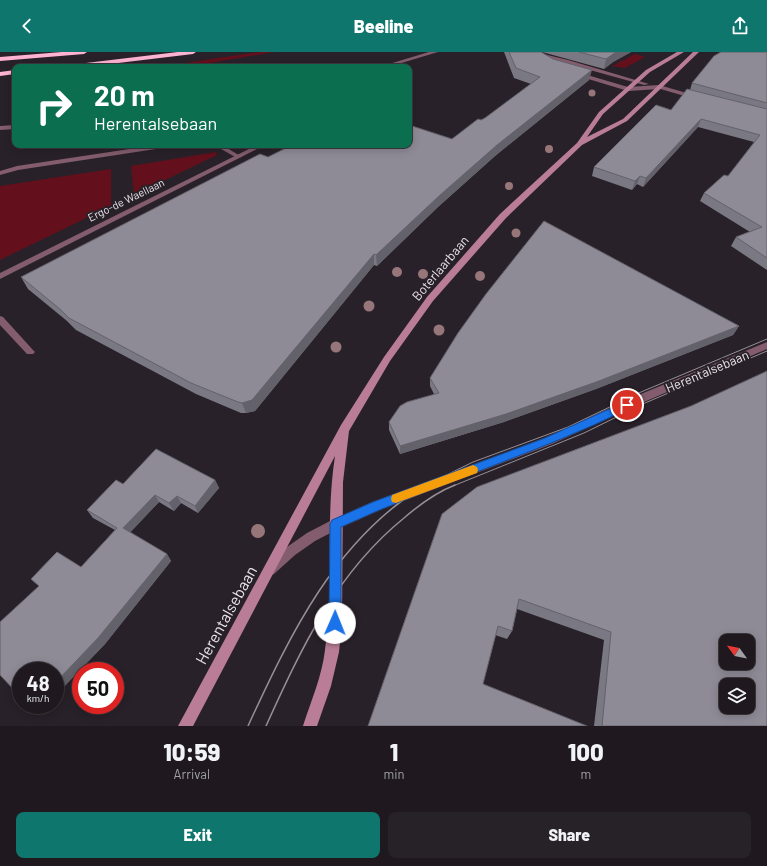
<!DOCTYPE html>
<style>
:root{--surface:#1f191f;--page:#272228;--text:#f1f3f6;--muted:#a1a0a4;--line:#3c383d;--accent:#0f766e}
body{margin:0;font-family:Barlow,sans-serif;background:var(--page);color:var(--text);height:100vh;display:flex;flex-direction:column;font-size:15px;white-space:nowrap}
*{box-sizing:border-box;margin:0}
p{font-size:13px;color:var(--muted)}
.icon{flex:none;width:22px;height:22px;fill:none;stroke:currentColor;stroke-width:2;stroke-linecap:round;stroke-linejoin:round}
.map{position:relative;height:674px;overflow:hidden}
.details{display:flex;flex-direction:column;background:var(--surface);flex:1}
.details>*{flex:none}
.hud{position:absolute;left:12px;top:12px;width:400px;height:84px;border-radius:8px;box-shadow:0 2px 10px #0003,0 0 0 1px var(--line);background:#0b6e4f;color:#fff;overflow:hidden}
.needle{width:26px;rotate:303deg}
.buttons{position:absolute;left:719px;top:582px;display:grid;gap:8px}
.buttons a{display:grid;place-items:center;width:36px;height:36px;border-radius:8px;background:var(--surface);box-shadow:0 2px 10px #0003,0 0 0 1px var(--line);font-size:20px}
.speed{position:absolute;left:12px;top:610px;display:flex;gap:8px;font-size:20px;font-weight:700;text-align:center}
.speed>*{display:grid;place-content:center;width:52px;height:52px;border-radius:50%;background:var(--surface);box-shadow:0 2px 10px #0003,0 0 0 1px var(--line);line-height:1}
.speed small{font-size:10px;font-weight:400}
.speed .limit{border:6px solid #d22;background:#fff;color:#111}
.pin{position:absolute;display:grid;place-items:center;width:34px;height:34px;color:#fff;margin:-17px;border:2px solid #fff;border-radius:50%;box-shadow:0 1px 4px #0007}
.me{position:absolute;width:44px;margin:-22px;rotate:1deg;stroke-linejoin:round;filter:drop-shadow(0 0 3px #0008)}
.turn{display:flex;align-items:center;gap:14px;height:84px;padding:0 16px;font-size:18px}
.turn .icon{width:52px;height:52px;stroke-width:2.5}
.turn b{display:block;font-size:28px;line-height:34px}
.eta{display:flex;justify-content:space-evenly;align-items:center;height:68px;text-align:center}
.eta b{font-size:24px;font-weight:800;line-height:28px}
.primary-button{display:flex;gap:8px;margin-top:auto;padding:8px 16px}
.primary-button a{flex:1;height:46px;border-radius:8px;background:var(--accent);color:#fff;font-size:16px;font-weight:800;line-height:46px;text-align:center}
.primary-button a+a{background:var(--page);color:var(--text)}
header{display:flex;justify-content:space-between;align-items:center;height:52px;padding:0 16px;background:var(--accent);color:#fff;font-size:18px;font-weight:800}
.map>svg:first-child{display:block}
</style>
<header><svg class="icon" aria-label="back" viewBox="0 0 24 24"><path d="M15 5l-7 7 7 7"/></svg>Beeline<svg class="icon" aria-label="share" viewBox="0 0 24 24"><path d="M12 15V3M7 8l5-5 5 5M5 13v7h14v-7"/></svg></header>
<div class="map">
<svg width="767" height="674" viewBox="0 0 767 674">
<rect width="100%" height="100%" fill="#292129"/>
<!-- green -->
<path fill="#640f1c" d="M260 0H274L186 15H157Z
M635 2 645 5 625 16 612 14Z
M216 100 217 103 134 143 131 114Z
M111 117V154L0 208V134Z"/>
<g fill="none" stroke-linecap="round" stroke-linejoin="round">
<!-- service -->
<path fill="#835d6d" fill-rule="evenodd" d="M156 93H172L169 95 18 118 0 123V119L17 114Z
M214 93H222L242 105 237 106Z"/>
<!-- minor -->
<path fill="#835d6d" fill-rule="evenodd" d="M429 0H438L388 15H379Z
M659 33 697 44 698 45 695 47 657 36V34Z
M15 73V77L0 78V74Z
M257 93H265L0 227V221Z
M0 264 3 265 33 298 35 300 33 302H27L0 273Z"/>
<!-- tertiary -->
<path fill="#835d6d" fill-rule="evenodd" d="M525 0H535L568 8 649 32 644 33Z
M577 20 628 35 659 33 662 35 659 37 628 39 575 23V21Z
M767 290V297L644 350 552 392 380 458 340 476 315 489 295 503 274 522 270 524 266 522 264 518 266 514 287 495 307 481 332 468 372 450 544 386 636 344Z"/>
<!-- secondary -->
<path fill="#b97d97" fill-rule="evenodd" d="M677 0H684L650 20 603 62 587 85 623 67 693 0H699L627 69 582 93 506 166 433 249 390 309 349 379 343 430 342 571 339 600 331 634 317 674H303C311 649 322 624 325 598 334 534 325 468 335 404L193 674H178L341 373 384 305 427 245 500 162 577 91 599 60 646 18Z"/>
<!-- motorway -->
<path fill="#feb3d3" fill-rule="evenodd" d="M62 0H87L84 2 0 9V5Z
M178 0H196L193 2 85 15H66L69 13Z
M15 18V22L0 24V20Z"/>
<!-- tram-far1 -->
<path stroke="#968f96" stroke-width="1" d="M424 434 473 410 568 375 641 340 767 287
M453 434 584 381 645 351 767 299"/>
<!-- tram -->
<path stroke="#968f96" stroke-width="1.5" d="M248 674C291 581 335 488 425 433
M266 674C302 595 336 521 404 466 419 453 437 440 455 433"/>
</g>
<!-- trees -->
<g fill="#967679">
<circle cx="592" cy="41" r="3.5"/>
<circle cx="549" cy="97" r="4"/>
<circle cx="509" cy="134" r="4"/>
<circle cx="516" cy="181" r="4.5"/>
<circle cx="397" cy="220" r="5"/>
<circle cx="423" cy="222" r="5"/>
<circle cx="480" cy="224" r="5"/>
<circle cx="369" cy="254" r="5.5"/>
<circle cx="439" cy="278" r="5.5"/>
<circle cx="336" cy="295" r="5.5"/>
<circle cx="258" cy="479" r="7"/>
</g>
<!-- wall -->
<path fill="#7a7882" d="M504 0H541L589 28 495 104 438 155 377 214 374 213 255 359 246 361H241L196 342 76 278 67 269 28 237 21 225 268 105 357 94 452 87 485 66 531 32 514 26Z
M542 0H631L613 10 604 17Z
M767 0V218L731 194 736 185 750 180 700 149 704 141 728 124 754 90 698 75 643 135 637 132 632 138 592 124 594 115 671 58 690 38 692 31Z
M739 274 733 283 596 337 504 370 400 402 389 378V370L434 342 430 334V326Z
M691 354 767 674H594L604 588 517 557 512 579 507 587 495 583 368 674Z
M156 397 215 428 219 436 198 461 181 451 174 459 159 450 130 480 167 502 171 509 105 592 55 644V619H21V644L19 643 0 623V570L39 534 31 527 57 500 81 515 115 478 93 466 87 458 116 428 123 432Z"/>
<!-- shaded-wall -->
<path fill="#63616a" d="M616 0H631L613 10 604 17 606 7Z
M592 18 589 28 495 104 438 155 377 214 376 203 439 144 497 93Z
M701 67 698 75 643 135 646 126Z
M640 124 637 132 632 138 635 129Z
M374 202V213L255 359 246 361 242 351Z
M739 274 733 283 596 337 504 370 400 402V394Z
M215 428 219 436 198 461 195 454Z
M155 443 159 450 128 483 123 476Z
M177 444 181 451 174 459 169 451Z
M167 502 171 509 105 592 55 644V631Z"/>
<!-- building -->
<path fill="#8e8b97" stroke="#63616a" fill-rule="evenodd" d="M509 0H541L553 7 592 18 497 93 439 144 376 203 374 202 252 348 242 351 238 350 191 331 69 266 61 258 21 225 260 102 268 105 292 93H355L357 94 359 93H409V73L452 87 478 67 481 68 485 66 540 25 516 16Z
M579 0H616L606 7Z
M721 0H767V51L692 31 714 4Z
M687 37 767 57V206L736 185 762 175 704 141 724 123 728 124 760 83 701 67 646 126 640 124 635 129 594 115 656 53 671 58Z
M544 169 739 274 599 329 506 362 400 394 389 370 400 354 407 350 439 341 430 326 458 281 486 242Z
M767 319V674H602L611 580 519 547 512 579 498 574 483 632 587 674H368L442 462 477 435 691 354ZM726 589H748V611H726ZM726 633H748V655H726Z
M156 397 215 428 195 454 177 444 169 451 155 443 123 476 167 502 98 586 55 631V619H21V641L19 643 0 623V570L39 534 31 527 57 500 81 515 117 476 87 458 116 428 123 432Z"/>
<!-- route -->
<path fill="#1a73e8" stroke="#114b97" d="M627 349 630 351 632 353 630 356C537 402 436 431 341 475V571L339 575 335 577 331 575 329 571 330 472 332 468 373 450 545 386Z"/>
<!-- slow -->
<path fill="#f59e0b" d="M473 413 477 415 478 418 477 421 396 451 392 450 391 447 392 443Z"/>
<g text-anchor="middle" stroke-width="4" stroke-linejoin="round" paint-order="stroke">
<!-- far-street labels -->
<g font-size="11" fill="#e9e3e9" stroke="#292129">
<text transform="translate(126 148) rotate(-26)" y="4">Ergo-de Waellaan</text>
</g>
<!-- street labels -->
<g font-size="13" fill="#e9e3e9" stroke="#292129">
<text transform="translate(440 216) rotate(-50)" y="5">Boterlaarbaan</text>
<text transform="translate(707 319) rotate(-23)" y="5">Herentalsebaan</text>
</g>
<!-- near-street labels -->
<g font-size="16" fill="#e9e3e9" stroke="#292129">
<text transform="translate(226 563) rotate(-61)" y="6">Herentalsebaan</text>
</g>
</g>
</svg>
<div class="buttons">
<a><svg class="needle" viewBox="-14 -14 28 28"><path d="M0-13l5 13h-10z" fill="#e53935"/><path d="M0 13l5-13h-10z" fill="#a1a0a4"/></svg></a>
<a><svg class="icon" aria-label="layers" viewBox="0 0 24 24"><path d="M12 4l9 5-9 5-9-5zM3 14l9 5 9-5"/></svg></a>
</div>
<div class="speed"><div>48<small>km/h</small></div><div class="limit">50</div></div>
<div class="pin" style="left:627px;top:353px;background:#d93025"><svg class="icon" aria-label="arrive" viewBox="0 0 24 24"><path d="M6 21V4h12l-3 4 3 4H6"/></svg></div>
<svg class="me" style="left:335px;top:571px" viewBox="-20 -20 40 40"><circle r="19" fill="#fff"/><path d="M0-13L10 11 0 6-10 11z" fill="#1a73e8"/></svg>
<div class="hud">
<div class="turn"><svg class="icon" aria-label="right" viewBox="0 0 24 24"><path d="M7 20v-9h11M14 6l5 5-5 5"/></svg><div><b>20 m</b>Herentalsebaan</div></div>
</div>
</div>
<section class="details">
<div class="eta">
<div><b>10:59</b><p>Arrival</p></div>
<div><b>1</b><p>min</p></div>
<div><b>100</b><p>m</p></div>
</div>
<div class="primary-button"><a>Exit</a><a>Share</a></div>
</section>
